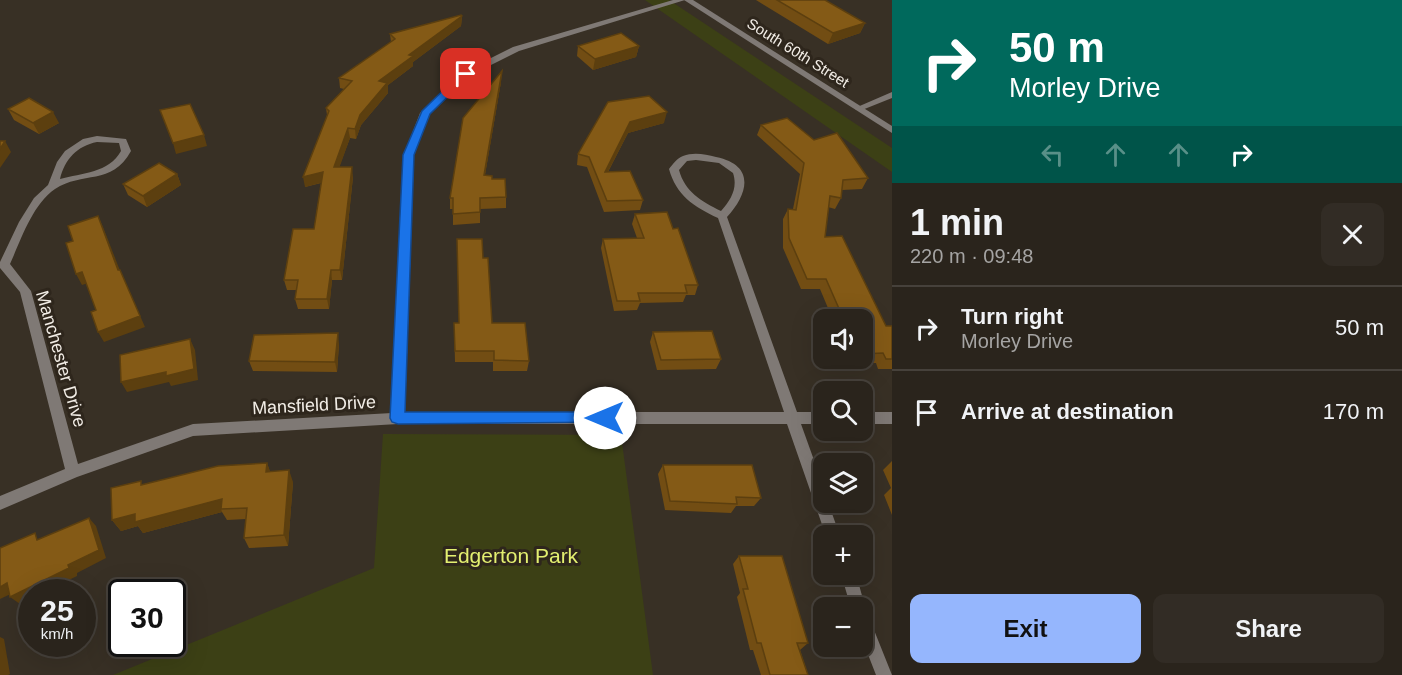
<!DOCTYPE html>
<meta charset="utf-8">
<style>
:root{--surface:#2a241c;--page:#322c25;--text:#f1f3f6;--muted:#a5a4a3;--line:#46413b;--accent:#95b6fd}
body{margin:0;font-family:Helvetica,sans-serif;background:var(--page);color:var(--text);height:100vh;display:flex;flex-direction:column;font-size:22px;white-space:nowrap}
*{box-sizing:border-box;margin:0}
p{font-size:20px;color:var(--muted)}
.icon{flex:none;width:33px;height:33px;fill:none;stroke:currentColor;stroke-width:2;stroke-linecap:round;stroke-linejoin:round}
.map{position:relative;flex:1;overflow:hidden}
.side{display:flex;flex-direction:column;background:var(--surface);width:510px}
.side>*{flex:none}
.guide{background:#00695c;color:#fff;overflow:hidden}
.controls{position:absolute;left:813px;top:309px;display:grid;gap:12px}
.controls a{display:grid;place-items:center;width:60px;height:60px;border-radius:12px;background:var(--surface);box-shadow:0 6px 24px #0002,0 0 0 2px var(--line);font-size:30px}
.speed{position:absolute;left:18px;top:579px;display:flex;gap:12px;font-size:30px;font-weight:700;text-align:center}
.speed>*{display:grid;place-content:center;width:78px;height:78px;border-radius:50%;background:var(--surface);box-shadow:0 6px 24px #0002,0 0 0 2px var(--line);line-height:1}
.speed small{font-size:15px;font-weight:400}
.speed .limit{border:3px solid #111;border-radius:9px;background:#fff;color:#111}
.pin{position:absolute;display:grid;place-items:center;width:51px;height:51px;color:#fff;margin:-26px;border-radius:12px;box-shadow:0 3px 9px #0006}
.me{position:absolute;width:66px;margin:-33px;rotate:270deg;stroke-linejoin:round;filter:drop-shadow(0 0 4px #0008)}
.turn{display:flex;align-items:center;gap:21px;height:126px;padding:0 18px;font-size:27px}
.turn .icon{width:78px;height:78px;stroke-width:2.5}
.turn b{display:block;font-size:42px;line-height:51px}
.lanes{display:flex;align-items:center;height:57px;padding:0 18px;background:#0003;justify-content:center;gap:30px;direction:ltr}
.lanes .off{opacity:.35}
.round{display:grid;place-items:center;flex:none;width:63px;height:63px;border-radius:12px;background:var(--page)}
.summary{display:flex;align-items:center;justify-content:space-between;height:102px;padding:0 18px}
h1{font-size:36px;font-weight:800;line-height:45px}
.cta{display:flex;gap:12px;margin-top:auto;padding:12px 18px}
.cta a{flex:1;height:69px;border-radius:12px;background:var(--accent);color:#111;font-size:24px;font-weight:800;line-height:69px;text-align:center}
.cta a+a{background:var(--page);color:var(--text)}
ul{padding:0;list-style:none}
li{display:flex;align-items:center;gap:18px;height:84px;padding:0 18px;border-top:2px solid var(--line)}
li div{flex:1}
li b{display:block;font-size:22px}
li em{font-style:normal}
main{display:flex;flex:1;min-height:0}
.map>svg:first-child{display:block}
</style>
<main>
<div class="map">
<svg width="892" height="675" viewBox="0 0 892 675">
<rect width="100%" height="100%" fill="#383025"/>
<!-- green -->
<path fill="#3c4015" d="M645 0H669L892 148V172Z
M383 434 621 435 653 675H113L374 568Z"/>
<g fill="none" stroke-linecap="round" stroke-linejoin="round">
<!-- minor -->
<path fill="#7f7975" fill-rule="evenodd" d="M673 0H685L519 51 469 76 429 114 414 155 405 412H784L718 218C694 207 676 195 669 169 673 164 677 158 683 156 693 152 705 154 716 157 755 165 749 193 727 217L797 412H824V424H801L824 488V502H828L840 536H826L787 424H398L193 436 77 477 0 510V496L65 469 20 292 0 268V262L19 222 34 198 48 185 57 162 65 151 83 139 97 136 126 139 131 151C112 186 82 171 55 189 32 205 21 240 10 264L31 291 78 464 193 424 392 413 404 155 420 113 463 72 513 47ZM97 142 119 143 121 151C109 173 82 173 60 179 65 159 77 146 97 142ZM696 160 719 163 733 173C738 188 731 200 721 211 701 201 685 192 679 170L687 161Z
M892 92V98L862 110H856L855 108Z
M862 412H892V424H862Z
M841 574H856L866 610 892 675H876L862 639V608H851Z"/>
<!-- tertiary -->
<path fill="#7f7975" fill-rule="evenodd" d="M684 0H693L892 126V133Z"/>
</g>
<!-- wall -->
<path fill="#724d13" d="M756 0H825L865 23 860 33 828 44Z
M462 16 461 26 413 62V66L388 85V93L361 125 356 139 350 138 339 167 353 177 342 280H332L329 309H298L295 299 297 290H287L284 280 314 229 321 183 305 187 327 115 326 108 344 89 340 88 339 78 391 42 390 34Z
M578 46H639L636 57 593 70 577 56Z
M501 82 485 175 492 179 506 197V208L480 209V223L453 225V209H450V198Z
M608 102 664 123 628 133 608 172 643 200 640 210 604 212 587 167 577 165 578 154Z
M8 109 59 123 39 134 14 120Z
M761 125 814 140 868 178 862 189 842 190 841 198 835 209 828 207 825 237 886 326H892V369H878L876 363 832 364 829 358H862V320H833L820 289H801L783 248V219L788 209H793L800 174 757 135Z
M177 174 181 185 147 207 128 195 123 184Z
M635 214 698 285 695 295H686L683 302 640 303 637 310 614 311 601 248 603 239 637 238 632 224Z
M457 239 483 258 492 323 529 361 527 371H493V362H455L454 323H459Z
M824 331V346L820 337Z
M653 332 721 359 716 369 657 370 650 342Z
M339 344 337 372 253 371 249 361Z
M892 461V515L884 495 891 488 883 470Z
M267 463 270 472 293 482 288 546 249 548 244 538 246 519 227 520 222 512 143 533 138 526 121 531 112 520 144 485Z
M663 465 761 498 754 506H736L731 513 665 510 658 474Z
M739 556 808 643 800 650 808 675H761L753 650H750L737 597 740 593 733 564Z"/>
<!-- shaded-wall -->
<path fill="#5c3f0f" d="M462 16 461 26 413 62V66L388 85V93L361 125 356 139 355 129 360 115 379 81 409 55Z
M865 23 860 33 828 44 833 33Z
M639 46 636 57 593 70 595 59Z
M502 71 501 82 483 186 484 175Z
M53 112 59 123 39 134 33 123Z
M667 112 664 123 628 133 602 183 605 172 630 122Z
M348 128 350 138 336 177 334 167Z
M204 135 207 146 176 154 173 143Z
M5 141 11 152 0 168V149Z
M352 167 353 177 342 280 340 270Z
M323 172 324 182 305 187 303 177Z
M177 174 181 185 147 207 143 196Z
M98 216 103 227 124 281 118 270Z
M120 270 145 327 104 342 98 332Z
M331 270 332 280 329 309 327 299Z
M82 272 88 283 82 285 76 274Z
M338 333 339 344 337 372 335 362Z
M190 339 195 350 198 380 171 386 169 382 127 392 121 382Z
M267 463 271 474 266 472Z
M289 470 293 482 288 546 284 535Z
M222 499 221 509 222 512 143 533 138 526 121 531 112 520 135 514Z
M89 518 96 526 106 558 77 573V576L44 592H32V598L20 604 10 597 68 565Z
M7 583 17 591 0 599V587Z
M0 637 4 639 10 674 8 675H0Z"/>
<!-- building -->
<path fill="#845a16" stroke="#5c3f0f" stroke-width="1.5" d="M777 0H825L865 23 833 33Z
M461 15 462 16 409 55 413 56 379 81 387 83 360 115 355 129 348 128 334 167H352L340 270H331L327 299H295L298 280H284L293 229H314L323 172 303 177 329 111 326 108 352 81 339 78 395 39 390 34Z
M621 33 639 46 595 59 578 46Z
M502 71 484 175 492 176V179H505L506 197 480 198V212L453 214V198H450L463 118Z
M649 96 667 112 630 122 605 172 630 171 643 200 607 201 589 157 578 154 608 102Z
M29 98 53 112 33 123 8 109Z
M190 104 204 135 173 143 160 110Z
M787 118 814 140 837 133 868 178 843 180 841 198 830 196 825 237 842 236 886 326H892V359H886L883 353 862 354V320H844L826 279H807L789 238 788 209 796 210 804 163 761 125Z
M0 141H5L0 149Z
M159 163 177 174 143 196 123 184Z
M667 212 673 229 678 228 698 285H685L687 293H638L640 301H617L603 239 644 238 635 214Z
M98 216 118 270H120L140 316 98 332 91 312 96 310 82 272 76 274 66 243 73 241 68 226Z
M457 239H482L483 258H488L492 323H525L529 361 494 360V351H455L454 323H459Z
M712 331 721 359 661 360 653 332Z
M338 333 335 362 249 361 254 335Z
M190 339 194 369 166 376V372L121 382 120 355Z
M267 463 266 472 289 470 284 535 244 538 247 508 221 509 222 499 135 522V514L112 520 111 488 141 481V485L218 466Z
M663 465H752L761 498 736 497 737 504 670 501Z
M89 518 99 550 68 565 69 568 10 597 7 583 0 587V548L35 533 37 540Z
M739 556H782L808 643H797L808 675H770L761 643H757L743 589H748Z"/>
<!-- route -->
<path fill="#1a73e8" stroke="#114b97" stroke-width="1.5" d="M462 72 471 74 430 114 414 155 405 412H605L610 413 613 418 610 422 398 424 392 422 390 418 403 155 422 111Z"/>
<g text-anchor="middle" stroke-width="6" stroke-linejoin="round" paint-order="stroke">
<!-- far-street labels -->
<g font-size="15" fill="#f2ede6" stroke="#2e261c">
<text transform="translate(798 53) rotate(32)" y="5">South 60th Street</text>
</g>
<!-- street labels -->
<g font-size="18" fill="#f2ede6" stroke="#2e261c">
<text transform="translate(61 359) rotate(74)" y="6">Manchester Drive</text>
<text transform="translate(314 405) rotate(-3)" y="6">Mansfield Drive</text>
</g>
<!-- near-park labels -->
<g font-size="21" fill="#e3ef70" stroke="#2e261c">
<text x="511" y="563">Edgerton Park</text>
</g>
</g>
</svg>
<div class="controls">
<a><svg class="icon" aria-label="sound" viewBox="0 0 24 24"><path d="M4 9h4l5-4v14l-5-4H4zM17 9q2 3 0 6"/></svg></a>
<a><svg class="icon" aria-label="search" viewBox="0 0 24 24"><circle cx="10" cy="10" r="6"/><path d="M15 15l6 6"/></svg></a>
<a><svg class="icon" aria-label="layers" viewBox="0 0 24 24"><path d="M12 4l9 5-9 5-9-5zM3 14l9 5 9-5"/></svg></a>
<a>+</a>
<a>−</a>
</div>
<div class="speed"><div>25<small>km/h</small></div><div class="limit">30</div></div>
<div class="pin" style="left:466px;top:74px;background:#d93025"><svg class="icon" aria-label="arrive" viewBox="0 0 24 24"><path d="M6 21V4h12l-3 4 3 4H6"/></svg></div>
<svg class="me" style="left:605px;top:418px" viewBox="-20 -20 40 40"><circle r="19" fill="#fff"/><path d="M0-13L10 11 0 6-10 11z" fill="#1a73e8"/></svg>
</div>
<section class="side">
<div class="guide">
<div class="turn"><svg class="icon" aria-label="right" viewBox="0 0 24 24"><path d="M7 20v-9h11M14 6l5 5-5 5"/></svg><div><b>50 m</b>Morley Drive</div></div>
<div class="lanes"><svg class="icon off" aria-label="left" viewBox="0 0 24 24"><path d="M17 20v-9H6M10 6l-5 5 5 5"/></svg><svg class="icon off" aria-label="ahead" viewBox="0 0 24 24"><path d="M12 20V5M6 11l6-6 6 6"/></svg><svg class="icon off" aria-label="ahead" viewBox="0 0 24 24"><path d="M12 20V5M6 11l6-6 6 6"/></svg><svg class="icon" aria-label="right" viewBox="0 0 24 24"><path d="M7 20v-9h11M14 6l5 5-5 5"/></svg></div>
</div>
<div class="summary"><div><h1>1 min</h1><p>220 m · 09:48</p></div><a class="round"><svg class="icon" aria-label="close" viewBox="0 0 24 24"><path d="M6 6l12 12M18 6L6 18"/></svg></a></div>
<ul>
<li><svg class="icon" aria-label="right" viewBox="0 0 24 24"><path d="M7 20v-9h11M14 6l5 5-5 5"/></svg><div><b>Turn right</b><p>Morley Drive</p></div><em>50 m</em></li>
<li><svg class="icon" aria-label="arrive" viewBox="0 0 24 24"><path d="M6 21V4h12l-3 4 3 4H6"/></svg><div><b>Arrive at destination</b></div><em>170 m</em></li>
</ul>
<div class="cta"><a>Exit</a><a>Share</a></div>
</section>
</main>
